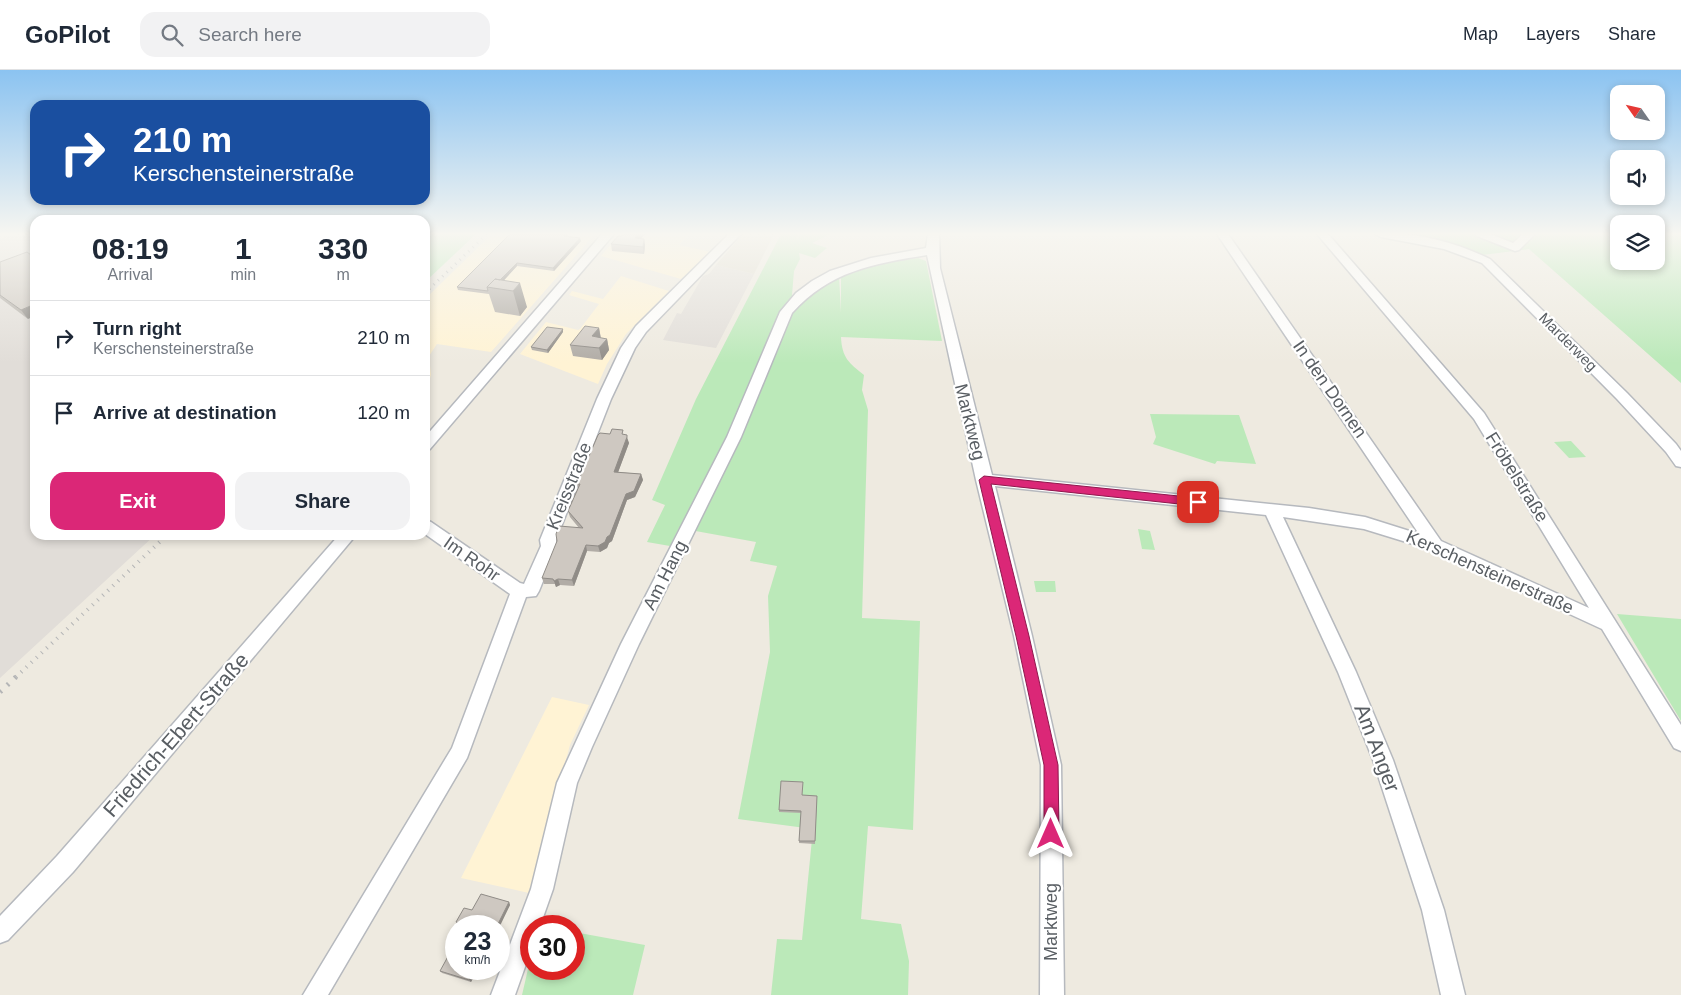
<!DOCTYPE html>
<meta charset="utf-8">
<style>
:root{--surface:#fff;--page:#f2f2f3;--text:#1f2937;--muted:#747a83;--line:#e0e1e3;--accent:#db2777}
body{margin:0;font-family:Helvetica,sans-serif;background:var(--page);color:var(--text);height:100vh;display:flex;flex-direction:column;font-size:19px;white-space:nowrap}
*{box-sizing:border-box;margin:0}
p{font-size:16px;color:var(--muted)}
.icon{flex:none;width:28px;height:28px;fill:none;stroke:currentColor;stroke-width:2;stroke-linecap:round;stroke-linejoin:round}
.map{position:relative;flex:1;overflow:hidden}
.drawer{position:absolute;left:30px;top:145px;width:400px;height:325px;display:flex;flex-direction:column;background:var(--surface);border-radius:15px;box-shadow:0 2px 8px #0003}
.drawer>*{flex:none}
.top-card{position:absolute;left:30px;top:30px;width:400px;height:105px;border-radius:15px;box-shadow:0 2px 8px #0003;background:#1a4fa0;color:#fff;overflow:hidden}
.needle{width:32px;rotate:304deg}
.fabs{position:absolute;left:1610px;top:15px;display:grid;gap:10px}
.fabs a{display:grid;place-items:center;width:55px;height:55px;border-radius:10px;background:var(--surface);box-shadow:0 2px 8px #0003;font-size:25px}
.speed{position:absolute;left:445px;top:845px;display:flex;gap:10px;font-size:25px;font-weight:700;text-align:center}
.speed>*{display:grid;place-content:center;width:65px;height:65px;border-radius:50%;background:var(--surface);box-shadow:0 2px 8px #0003;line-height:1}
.speed small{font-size:12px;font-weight:400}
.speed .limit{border:8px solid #d22;background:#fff;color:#111}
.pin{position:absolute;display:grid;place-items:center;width:42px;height:42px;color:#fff;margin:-21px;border-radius:10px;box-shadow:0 2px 8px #0006}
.me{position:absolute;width:55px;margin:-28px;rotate:0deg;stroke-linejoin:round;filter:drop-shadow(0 0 4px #0008)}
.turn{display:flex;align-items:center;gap:18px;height:105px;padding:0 20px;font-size:22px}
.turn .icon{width:65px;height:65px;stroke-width:2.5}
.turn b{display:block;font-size:35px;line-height:42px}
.eta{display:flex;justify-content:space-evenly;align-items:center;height:85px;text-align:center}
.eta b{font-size:30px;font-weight:700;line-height:35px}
.button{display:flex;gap:10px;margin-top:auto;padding:10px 20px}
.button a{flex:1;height:58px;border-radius:15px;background:var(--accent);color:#fff;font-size:20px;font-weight:700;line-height:58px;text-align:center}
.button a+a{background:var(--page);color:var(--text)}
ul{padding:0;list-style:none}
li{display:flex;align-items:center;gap:15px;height:75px;padding:0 20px;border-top:1px solid var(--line)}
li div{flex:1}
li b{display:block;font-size:19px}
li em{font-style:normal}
header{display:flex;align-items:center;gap:30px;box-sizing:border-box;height:70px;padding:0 25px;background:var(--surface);border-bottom:1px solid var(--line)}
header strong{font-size:24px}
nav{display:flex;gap:28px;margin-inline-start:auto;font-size:18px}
.search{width:350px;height:45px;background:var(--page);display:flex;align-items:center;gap:12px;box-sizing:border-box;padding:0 18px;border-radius:15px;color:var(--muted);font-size:19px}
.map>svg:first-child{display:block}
</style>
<header>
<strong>GoPilot</strong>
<div class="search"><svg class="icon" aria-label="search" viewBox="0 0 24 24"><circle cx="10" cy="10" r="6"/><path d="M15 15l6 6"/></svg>Search here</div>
<nav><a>Map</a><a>Layers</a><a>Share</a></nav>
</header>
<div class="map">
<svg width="1681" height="925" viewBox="0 0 1681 925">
<rect width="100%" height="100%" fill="#eeeae0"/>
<!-- commercial -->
<path fill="#fff3d4" d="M492 164H595L491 282 437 274 429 286 431 305 425 325V229Z
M614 164H689L679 175 711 182 681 209 601 186 619 165Z
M621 206 669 221 626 264 607 294 598 314 520 284 546 252 578 260 580 259 599 234 569 225 572 221 603 229Z
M552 627 589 635 570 675 529 823 461 808Z"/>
<!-- industrial -->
<path fill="#e1ddd8" d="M13 164H35V465H155L0 608V169Z
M716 195 754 204 716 278 663 270 677 243 681 244 703 206 709 204Z"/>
<!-- education -->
<path fill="#e0dcd0" d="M743 164H774L754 204 716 195Z"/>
<!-- green -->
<path fill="#bbe9b9" d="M425 164H476L425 212Z
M781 164H799L797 170 800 164H830L812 173 827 178 815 188 799 183 800 189 794 201 792 225 803 228 839 205 841 243V205L861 197 918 188 926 191 942 271 841 267C842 288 849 293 864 305L862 320 868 340 862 548 920 551 913 760 868 756 861 849 901 854 909 891 908 925H771L777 869 802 870 813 759 738 749 770 582 768 526 777 496 750 491 756 472 679 458 670 476 647 472 665 435 652 430 696 329Z
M1387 164H1528L1530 165 1532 164H1619V191H1656V164H1681V313L1529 179 1482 185Z
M1150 344 1239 345 1256 394 1217 391 1215 394 1153 374 1156 367Z
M1571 371 1586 387 1569 388 1554 372Z
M1138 459 1150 461 1155 480 1142 479Z
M1034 511H1055L1056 522H1036Z
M1617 544 1681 549V651Z
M574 862 645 875 633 925H522L531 886V899H574Z"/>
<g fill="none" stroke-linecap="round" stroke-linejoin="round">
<!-- minor casing -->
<g stroke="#b6b9be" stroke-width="3">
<path id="minor" d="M602 164H614L430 379 425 381V367Z
M729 164H741L646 262 635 278 611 329 556 470 557 476 539 521 536 526 526 527 467 688 328 925H303L452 678 510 524 425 464V450L431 452 520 513 524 514 541 476 540 470 597 329 621 278 636 256Z
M928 164H939L940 198 992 405 1309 438 1365 447 1419 464 1217 164H1228L1441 471 1589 538 1474 349 1317 164H1328L1484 343 1681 655V681L1674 678 1602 559 1429 479 1364 459 1283 447 1356 602 1393 690 1444 840 1465 925H1441L1422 840 1373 690 1338 602 1266 445 995 416 1032 566 1061 695 1064 925H1040L1041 695 1014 566 976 410 927 185C872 194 830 201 792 243L741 367 639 574 592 677 577 713 553 819 540 856H531V880L515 925H491L531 819 557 713 621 574 727 367 780 242 796 223 812 211 830 201 871 188 926 178Z
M1375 164C1414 161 1455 172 1490 189L1627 323 1676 374 1681 381V397L1676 396 1666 382 1617 329 1482 193 1444 179 1381 167Z
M1475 164H1490L1513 173 1523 164H1535L1519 180 1515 181 1477 166Z
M339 465H356L73 802 8 870 0 873V846L57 786Z"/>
</g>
<!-- minor -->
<use href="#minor" fill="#fff" fill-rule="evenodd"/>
<!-- rail-far2 -->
<path stroke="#b4b5b6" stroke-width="3" stroke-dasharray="1 5" stroke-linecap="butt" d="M425 223 487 164"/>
<!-- rail-far1 -->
<path stroke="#b4b5b6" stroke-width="4" stroke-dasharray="1 6" stroke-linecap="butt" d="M16 607 167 465"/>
<!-- rail -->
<path stroke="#b4b5b6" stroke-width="5" stroke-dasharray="2 8" stroke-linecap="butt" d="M0 622 17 606"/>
</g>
<!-- wall -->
<path fill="#b1aca6" d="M510 164H569L567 166 581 171 554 201 517 196 504 210 527 237 520 246 495 242 489 224 458 220 457 217Z
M641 168 644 169 645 175 644 184 612 181 611 174Z
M0 192 28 249 0 228Z
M599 258 601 268 607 269 609 280 602 290 573 286 570 275Z
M563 262 548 283 532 280 531 277Z
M624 364 629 373 618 402 641 404 643 410 635 427 627 430 612 471 609 473 607 478 600 482 587 481 574 516 560 515 556 517 555 514H544L542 508 579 458 570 447 568 441 578 418 577 414Z
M803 725 817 726 815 774 799 773 801 743 779 742V740Z
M509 832 510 835 499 856H463L458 855 456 852 472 840Z
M478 899 471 912 442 903 440 901Z"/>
<!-- shaded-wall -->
<path fill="#908c87" d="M638 164H645L636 174 635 168Z
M580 168 581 171 554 201 553 198Z
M644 169 645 175 644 184 643 177Z
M517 193V196L496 219 493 218Z
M520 213 527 237 520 246 513 221Z
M35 234V246L28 249 21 240Z
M599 258 601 270 592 266Z
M563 259V262L548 283 547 280Z
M607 269 609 280 602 290 599 278Z
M627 367 629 373 616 408 614 402Z
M641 404 643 410 635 427 627 430 612 471 609 473 607 478 600 482 598 476 607 467 626 424Z
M586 475 587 481 574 516 572 510Z
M558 509 560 515 556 517 554 511Z
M509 832 510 835 499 858V856H497Z
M475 899H478L471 912 469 910Z"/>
<!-- building -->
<path fill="#cec8c1" stroke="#908c87" d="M510 164H566L564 166 580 168 553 198 517 193 500 210 495 209 487 217 488 221 457 217Z
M624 164H638L635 168 644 169 643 177 611 174 618 166H622Z
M27 182 35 188V234L21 240 0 225V192Z
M495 209 520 213 513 221 487 217Z
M585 256 599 258 592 266 607 269 599 278 570 275Z
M547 257 563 259 547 280 531 277Z
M612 359 623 360 622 364 627 365V367L614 402 641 404 634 421 626 424 610 465 607 467 605 472 598 476 586 475 572 510 558 509 554 511 553 509 542 508 557 471 556 464 559 456 583 458 568 441 580 414H577L598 365 600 363 610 364Z
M781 711 803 712 802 725 817 726 815 771H799L801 741 779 740Z
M481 824 509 832 497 856H468L456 852 464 838 472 840Z
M456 880V899H475L469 910 440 901 451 881 455 883Z"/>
<!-- sky -->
<linearGradient id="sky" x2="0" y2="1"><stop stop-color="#8bc3f1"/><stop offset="0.56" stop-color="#f7f6f1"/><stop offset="1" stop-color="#f7f6f1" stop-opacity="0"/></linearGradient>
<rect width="1681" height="293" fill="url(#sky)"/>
<!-- route -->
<path fill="#db2777" stroke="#8e194d" d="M984 406 1198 428 1203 432 1198 436 991 414 1029 566 1058 695 1059 764 1057 770 1051 772 1046 770 1044 764V695L1016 566 979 410Z"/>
<g text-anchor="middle" stroke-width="4.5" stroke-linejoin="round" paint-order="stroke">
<!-- far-street labels -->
<g font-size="15" fill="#595e63" stroke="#fff">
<text transform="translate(1568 272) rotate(45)" y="5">Marderweg</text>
</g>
<!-- street labels -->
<g font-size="18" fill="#595e63" stroke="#fff">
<text transform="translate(1330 319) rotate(55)" y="6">In den Dornen</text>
<text transform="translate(970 352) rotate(76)" y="6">Marktweg</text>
<text transform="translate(1517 407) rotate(58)" y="6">Fröbelstraße</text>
<text transform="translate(569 416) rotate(-68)" y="6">Kreisstraße</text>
<text transform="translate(472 489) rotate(35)" y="6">Im Rohr</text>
<text transform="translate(1490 502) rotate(24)" y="6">Kerschensteinerstraße</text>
<text transform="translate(665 505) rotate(-63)" y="6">Am Hang</text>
<text transform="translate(1051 852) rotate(-90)" y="6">Marktweg</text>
</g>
<!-- near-street labels -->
<g font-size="21" fill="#595e63" stroke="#fff">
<text transform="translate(176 665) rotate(-49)" y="7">Friedrich-Ebert-Straße</text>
<text transform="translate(1377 678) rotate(69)" y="7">Am Anger</text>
</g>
</g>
</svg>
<div class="fabs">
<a><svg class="needle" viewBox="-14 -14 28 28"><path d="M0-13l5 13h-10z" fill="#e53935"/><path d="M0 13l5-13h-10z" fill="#747a83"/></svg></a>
<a><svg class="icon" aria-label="sound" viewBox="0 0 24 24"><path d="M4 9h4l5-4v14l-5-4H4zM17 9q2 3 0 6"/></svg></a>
<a><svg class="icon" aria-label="layers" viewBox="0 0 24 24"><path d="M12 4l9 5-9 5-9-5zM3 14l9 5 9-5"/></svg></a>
</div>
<div class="speed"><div>23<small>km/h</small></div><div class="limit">30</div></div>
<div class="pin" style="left:1198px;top:432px;background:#d93025"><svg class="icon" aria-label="arrive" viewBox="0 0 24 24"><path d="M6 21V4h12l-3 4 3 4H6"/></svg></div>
<svg class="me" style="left:1051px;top:764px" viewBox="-20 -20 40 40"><path d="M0-17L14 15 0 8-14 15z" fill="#db2777" stroke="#fff" stroke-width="4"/></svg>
<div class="top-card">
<div class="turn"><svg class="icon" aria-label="right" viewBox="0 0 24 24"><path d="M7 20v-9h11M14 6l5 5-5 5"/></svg><div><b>210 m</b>Kerschensteinerstraße</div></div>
</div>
<section class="drawer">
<div class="eta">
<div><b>08:19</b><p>Arrival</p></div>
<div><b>1</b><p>min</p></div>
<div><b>330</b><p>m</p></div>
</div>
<ul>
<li><svg class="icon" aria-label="right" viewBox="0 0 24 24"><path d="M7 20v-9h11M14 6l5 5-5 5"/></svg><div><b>Turn right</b><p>Kerschensteinerstraße</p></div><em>210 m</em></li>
<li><svg class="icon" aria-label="arrive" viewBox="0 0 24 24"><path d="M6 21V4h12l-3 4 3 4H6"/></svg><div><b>Arrive at destination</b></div><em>120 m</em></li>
</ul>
<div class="button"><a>Exit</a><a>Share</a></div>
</section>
</div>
